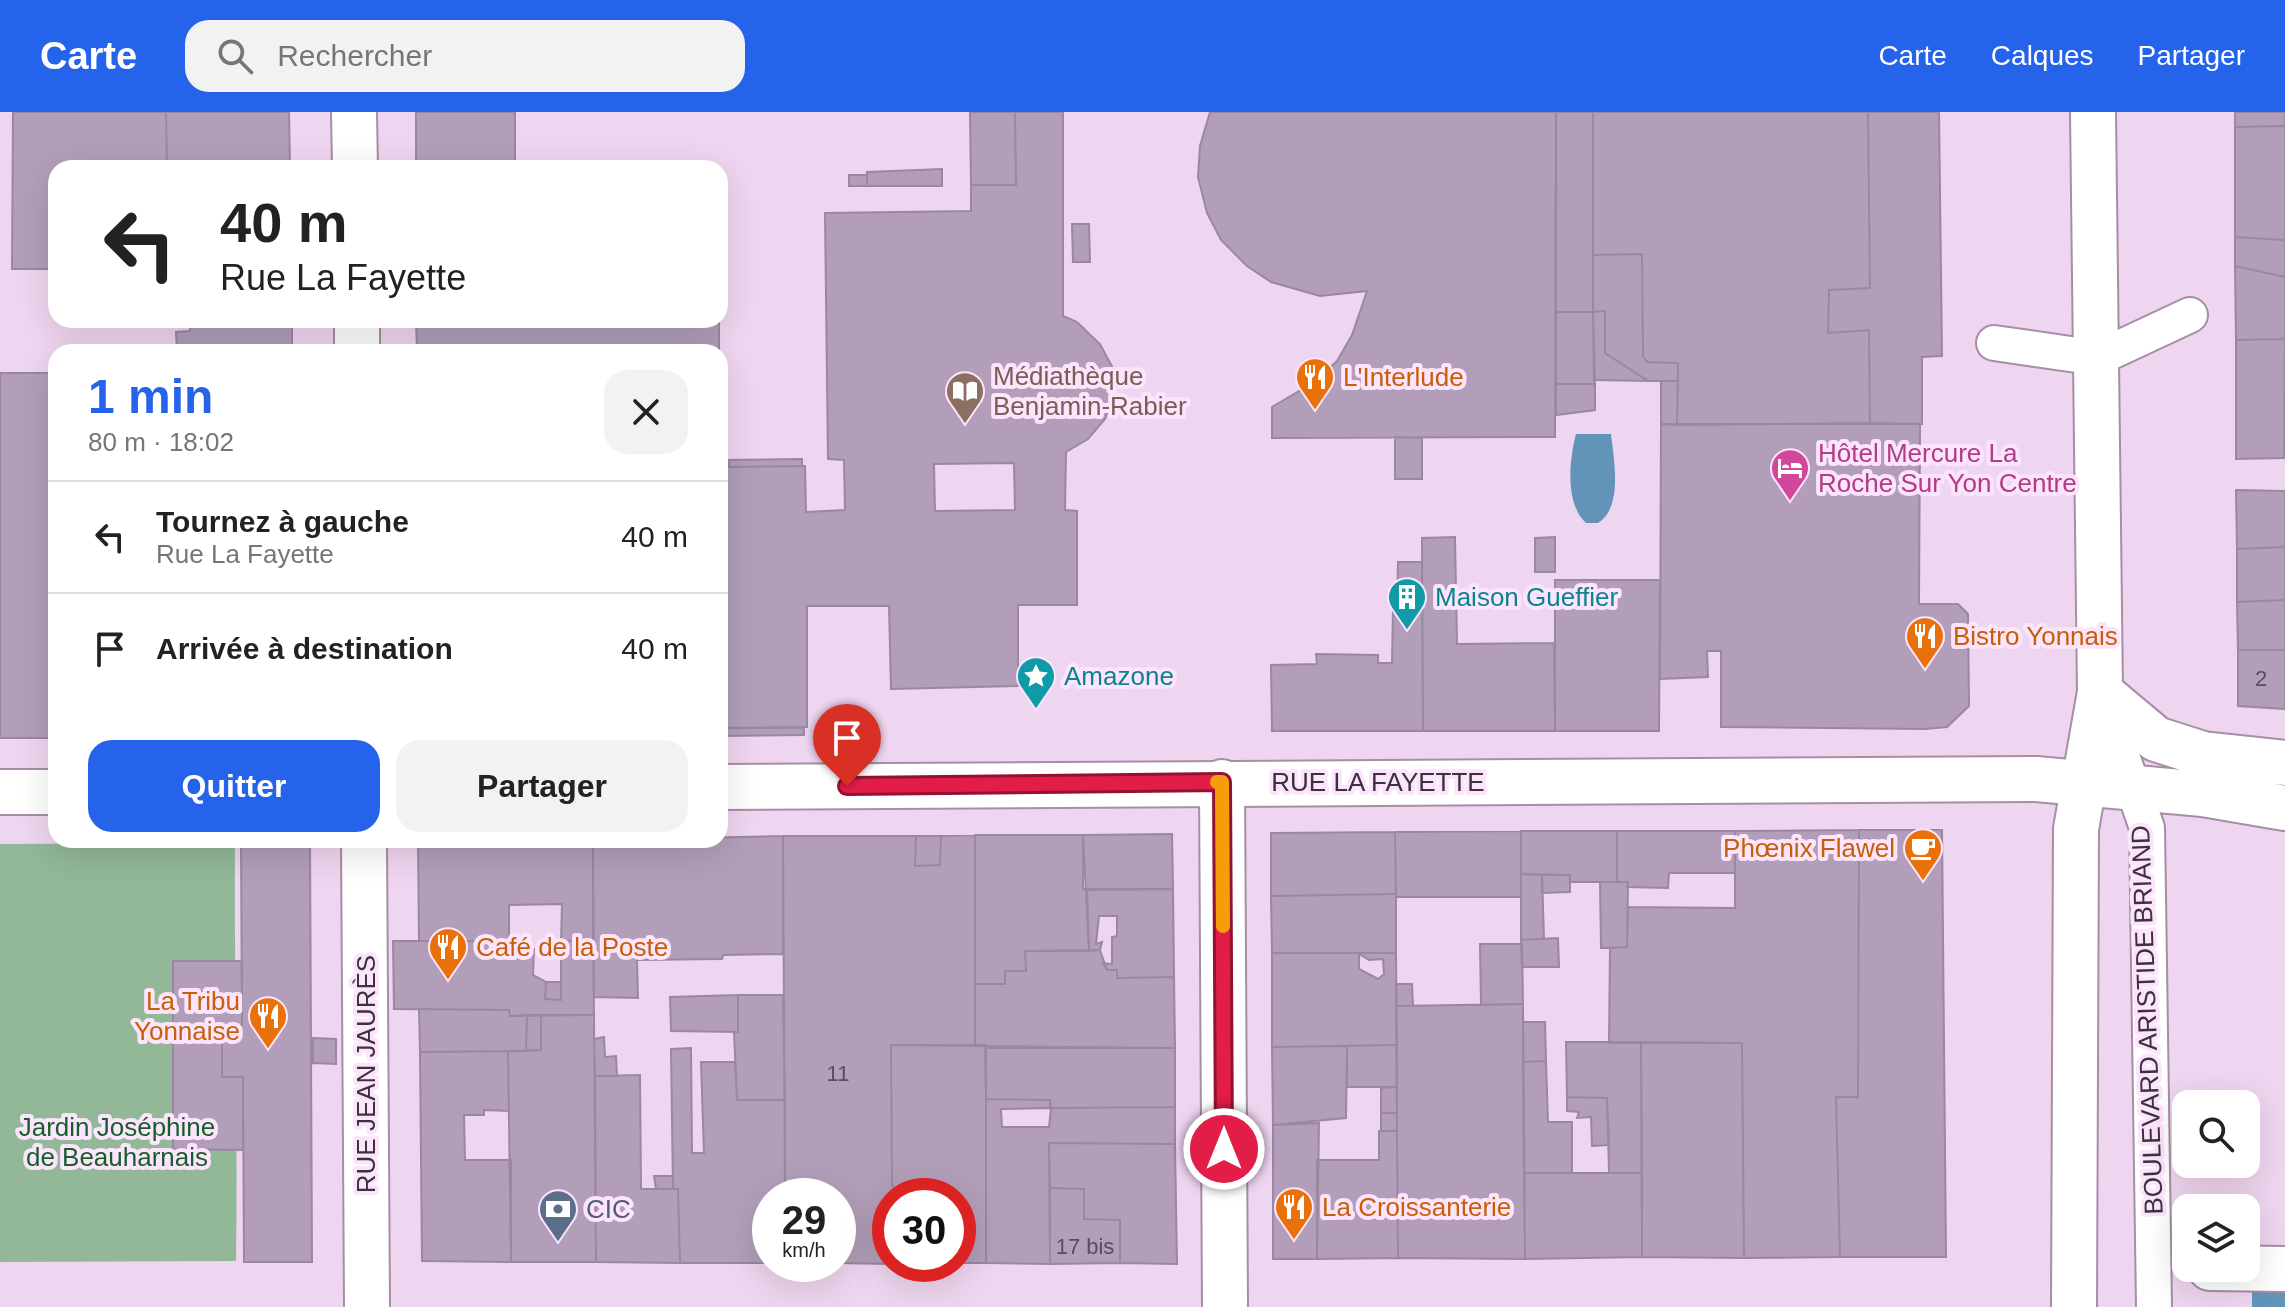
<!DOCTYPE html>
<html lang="fr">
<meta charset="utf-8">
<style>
:root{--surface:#fff;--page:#f2f2f2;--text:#222;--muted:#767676;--line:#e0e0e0;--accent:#2563eb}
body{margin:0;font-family:Arial,sans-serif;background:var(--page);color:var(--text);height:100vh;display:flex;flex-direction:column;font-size:30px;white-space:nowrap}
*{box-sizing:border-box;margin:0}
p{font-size:26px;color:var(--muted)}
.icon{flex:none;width:44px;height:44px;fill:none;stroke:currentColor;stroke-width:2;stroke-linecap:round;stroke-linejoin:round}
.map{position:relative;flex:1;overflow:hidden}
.details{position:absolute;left:48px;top:232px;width:680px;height:504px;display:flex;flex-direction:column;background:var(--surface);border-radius:24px;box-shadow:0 8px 32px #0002}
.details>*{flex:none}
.guide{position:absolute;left:48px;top:48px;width:680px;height:168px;border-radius:24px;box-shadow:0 8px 32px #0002;background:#fff;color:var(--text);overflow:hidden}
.fabs{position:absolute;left:2172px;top:978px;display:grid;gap:16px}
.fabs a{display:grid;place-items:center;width:88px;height:88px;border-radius:16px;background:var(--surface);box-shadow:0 8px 32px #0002;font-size:40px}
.speed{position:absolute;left:752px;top:1066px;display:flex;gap:16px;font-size:40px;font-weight:700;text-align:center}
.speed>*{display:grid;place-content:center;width:104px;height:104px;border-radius:50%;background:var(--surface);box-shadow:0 8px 32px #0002;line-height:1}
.speed small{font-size:20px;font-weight:400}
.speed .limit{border:12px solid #d22;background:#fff;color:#111}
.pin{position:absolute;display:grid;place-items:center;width:68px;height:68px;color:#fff;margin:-82px -34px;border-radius:50% 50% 50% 0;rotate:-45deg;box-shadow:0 0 8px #0007}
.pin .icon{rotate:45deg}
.me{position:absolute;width:88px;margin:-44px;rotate:0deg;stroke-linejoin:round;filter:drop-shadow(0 0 6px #0008)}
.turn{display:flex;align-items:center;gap:28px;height:168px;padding:0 40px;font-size:36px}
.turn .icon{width:104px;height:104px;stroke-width:2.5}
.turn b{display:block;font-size:56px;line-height:68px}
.round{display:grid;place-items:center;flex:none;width:84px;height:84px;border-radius:24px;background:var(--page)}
.summary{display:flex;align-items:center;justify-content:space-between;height:136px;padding:0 40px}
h1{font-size:48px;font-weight:800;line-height:60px;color:var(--accent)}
.primary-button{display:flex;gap:16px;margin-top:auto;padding:16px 40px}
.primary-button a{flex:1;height:92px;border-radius:24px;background:var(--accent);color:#fff;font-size:32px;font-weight:800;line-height:92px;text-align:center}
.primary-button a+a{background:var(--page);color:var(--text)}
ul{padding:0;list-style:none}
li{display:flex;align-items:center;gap:24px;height:112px;padding:0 40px;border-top:2px solid var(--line)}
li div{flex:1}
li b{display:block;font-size:30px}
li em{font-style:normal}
header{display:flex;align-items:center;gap:48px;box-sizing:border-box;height:112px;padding:0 40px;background:var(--accent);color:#fff}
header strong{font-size:38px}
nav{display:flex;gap:44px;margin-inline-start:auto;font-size:28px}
.search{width:560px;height:72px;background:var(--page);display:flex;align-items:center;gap:20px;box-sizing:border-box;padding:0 28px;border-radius:24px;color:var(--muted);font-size:30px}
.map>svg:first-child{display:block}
</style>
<header>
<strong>Carte</strong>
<div class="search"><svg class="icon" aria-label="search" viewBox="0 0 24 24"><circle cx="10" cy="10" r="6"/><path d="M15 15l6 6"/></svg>Rechercher</div>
<nav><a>Carte</a><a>Calques</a><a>Partager</a></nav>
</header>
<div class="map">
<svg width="2285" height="1195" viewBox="0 0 2285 1195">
<rect width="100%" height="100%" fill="#efd6f0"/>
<!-- green -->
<path fill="#92b897" d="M235 731C234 870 238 1009 236 1149L0 1150V732Z"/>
<!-- water -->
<path fill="#6294ba" d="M1576 322H1611C1614 348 1623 396 1598 411H1586C1565 392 1569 348 1576 322Z
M2252 1177H2285V1195H2252Z"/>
<!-- building -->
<path fill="#b29eb9" stroke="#9a87a1" stroke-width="2" fill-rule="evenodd" d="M13 0H166L167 56H56V157H12Z
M166 0H289L290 56H167Z
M416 0H515V56H416Z
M970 0H1015L1016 73H971Z
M1015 0H1063V204L1077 210 1100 232 1116 262 1115 280 1105 307 1088 327 1066 340 1065 398 1077 399V493H1018V574L891 577 889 494H807V615L721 616 720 355 805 354 806 400 845 398 844 348 828 347 825 101 971 99V73H1016ZM1014 351 1015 398 935 399 934 352Z
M1210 0H1556L1555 325 1272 326V295L1311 272 1337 249 1352 223 1367 179 1320 184 1271 170 1247 154 1221 128 1207 101 1198 65 1200 34Z
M1556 0H1593V200H1556Z
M1593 0H1868L1870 176 1829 178 1828 221 1869 218 1870 311 1677 313 1678 251 1647 250 1643 244 1642 142 1593 143Z
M1868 0H1939L1942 244 1922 245V312L1870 311 1869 218 1828 221 1829 178 1870 176Z
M2235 0H2285V14L2235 15Z
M2285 14V128L2235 125V15Z
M942 57V74H867V60Z
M849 63H867V74H849Z
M1072 112H1089L1090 150H1073Z
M2235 125 2285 128V165L2235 154Z
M1642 142 1643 244 1647 250 1678 251V269H1648L1605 241V199L1593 200V143Z
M2235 154 2285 165V227L2236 228Z
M1605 199V241L1648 269 1594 268 1593 200Z
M1556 200H1593L1595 272H1556Z
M190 208H292V240H177L176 220 190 219Z
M416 208H719V240H417Z
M2285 227 2284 346 2236 347V228Z
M0 261H56V626H0Z
M1661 269H1678L1677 313 1661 312Z
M1556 272H1595V298L1556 303Z
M1661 312H1920L1919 492H1958L1968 502 1969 594 1947 615 1925 617 1721 615V539H1707L1708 565 1660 567Z
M1395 325 1422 326V367H1395Z
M802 347V354L729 355V348Z
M2236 378 2285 379V435L2237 437Z
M1455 425 1457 532 1554 531 1555 619H1423L1422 426Z
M1555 425V460H1535V426Z
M2285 435V488L2237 490V437Z
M1398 450H1422L1423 619H1272L1271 553 1317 552 1316 542 1378 543V551H1392L1393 495H1397Z
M1555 468H1660L1659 619H1555Z
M2285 488V538H2238L2237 490Z
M2238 538H2285V597L2238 594Z
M721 616H804V623L721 624Z
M1859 718 1858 985H1836L1840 1145 1744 1146 1742 931H1609L1610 836 1627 835 1628 795 1735 796V719Z
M1859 718H1942L1946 1145H1840L1836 985H1858Z
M1521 719H1617V770H1570V763L1521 762Z
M1521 719V785H1396L1395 720Z
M1617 719H1735V761H1669L1668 776 1627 775 1628 770H1617Z
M1395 720 1396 782 1271 784V721Z
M1172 722 1173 777H1083V723Z
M975 723V934L891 933 892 1073 898 1084H890V1152L838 1151V1084H785L783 724H916L915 754 940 753 941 724Z
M975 723H1083L1089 839H1025L1026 859H1005V872H975Z
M783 724V842L723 843 722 847 637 848 638 886 594 885 593 728Z
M916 724H941L940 753 915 754Z
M241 728H310L312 1150H244L243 965H222V913H242Z
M418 728H593V828L561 829 562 792 509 793V829H419Z
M1521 762 1542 763 1544 827 1521 828Z
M1542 763H1570V780L1542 781Z
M1600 770H1628L1627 835 1601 836Z
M1173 777 1174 865 1117 866V858H1107L1103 851 1112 852V825L1117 824V804H1099L1096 832 1102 830 1100 838 1089 839 1087 778Z
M1396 782V841H1272L1271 784Z
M1558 826 1559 855H1522L1521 828Z
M593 828 594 903 510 904 509 898 394 897 393 829H509V837H534L533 863 546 870 545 887 561 888V829Z
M1480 832H1522L1523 892 1481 893Z
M1100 838 1107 858H1117V866L1174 865 1175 936 975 934V872H1005V859H1026L1025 839Z
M1272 841H1396L1397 933 1272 935ZM1359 842 1369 848 1383 847 1384 862 1378 867 1359 857Z
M173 849H242V913H222V965H243V1038L173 1037Z
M546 870H561V888L545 887Z
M1396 872H1412L1413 894H1396Z
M738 883V920L671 919 670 885Z
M738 883H783L785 988H737L734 920H738Z
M1523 892 1525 1147 1398 1146 1396 894Z
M419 897 509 898 510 904 527 903 526 939 420 940Z
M527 903H541V938L526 939Z
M541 903H594L596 1150H511L508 939 541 938Z
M1523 910H1545L1546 949 1523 950Z
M604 925 605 945 616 944 617 964H595L594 927Z
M313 926 336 927V952L313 951Z
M1566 930H1641L1642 1061H1609L1607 986 1567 985Z
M1641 930 1742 931 1744 1146 1642 1145Z
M891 933H986V1151H958V1084H898L892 1073Z
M1397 933V975H1347V934Z
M1347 934 1346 1006 1273 1013 1272 935Z
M691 936 692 1041H704L701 950H735L737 988H785V1084H770V1151H680L678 1077H673L671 937Z
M985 936H1175V995L1051 996 1050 988 986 987Z
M508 939 509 999 484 998V1003H464L465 1048H511V1150L422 1149 420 940Z
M1546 949 1548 1010H1572V1061H1524L1523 950Z
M640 963 641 1077H678L680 1151 596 1150 595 964Z
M1397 975V1001H1381V976Z
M1567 985 1607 986 1609 1033 1592 1034 1591 1005 1577 1006 1579 1000 1567 999Z
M986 987 1050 988V996L1001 997 1002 1015H1049L1051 996 1175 995V1032L1049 1031 1050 1152 986 1151Z
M1381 1001H1397V1019H1381Z
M1319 1011 1317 1147H1273V1013Z
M1379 1019H1397L1398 1146 1317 1147V1048H1379Z
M1049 1031 1175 1032 1177 1152 1120 1151V1108L1084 1107V1077L1050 1076Z
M1524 1061H1642V1145L1525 1147Z
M654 1064H673V1077H656Z
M1050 1076 1084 1077V1107L1120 1108V1151L1050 1152Z"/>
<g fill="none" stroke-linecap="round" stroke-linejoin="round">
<!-- lane casing -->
<g stroke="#a58ea6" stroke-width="38">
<path id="lane" d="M1994 231 2098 246 2190 203
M2100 580 2147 716 2154 1195"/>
</g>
<!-- street casing -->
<g stroke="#a58ea6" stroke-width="48">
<path id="street" d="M354 0 355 56
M357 208V240
M1222 670 1225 1195
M364 728 367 1195
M2210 1156 2285 1157"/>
</g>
<!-- secondary casing -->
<g stroke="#a58ea6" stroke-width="48">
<path id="secondary" d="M2100 580 2156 627 2203 642 2285 651
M720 675 2036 667 2203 682 2285 696
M0 680H56
M2074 1195 2076 717 2100 580 2093 0"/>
</g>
<!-- lane -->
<use href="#lane" stroke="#fff" stroke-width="34"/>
<!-- street -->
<use href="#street" stroke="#fff" stroke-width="44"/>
<!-- secondary -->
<use href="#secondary" stroke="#fff" stroke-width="44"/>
</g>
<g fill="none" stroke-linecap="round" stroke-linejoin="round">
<!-- route casing -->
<g stroke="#92132f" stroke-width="20">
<path id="route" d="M847 674 1222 670 1224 1037"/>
</g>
<!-- route -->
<use href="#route" stroke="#e11d48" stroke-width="14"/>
<!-- slow -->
<path stroke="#f59e0b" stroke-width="14" d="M1217 670H1222L1223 814"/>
</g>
<!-- icons -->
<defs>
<g id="restaurant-pin" transform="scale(2)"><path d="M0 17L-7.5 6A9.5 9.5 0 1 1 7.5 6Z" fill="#e8710a" stroke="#fde4fd"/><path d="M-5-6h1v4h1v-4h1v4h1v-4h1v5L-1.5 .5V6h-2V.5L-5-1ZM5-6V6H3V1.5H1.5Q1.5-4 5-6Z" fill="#fff"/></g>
<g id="library-pin" transform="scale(2)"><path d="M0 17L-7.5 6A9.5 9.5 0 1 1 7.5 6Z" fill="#8d6e63" stroke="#fde4fd"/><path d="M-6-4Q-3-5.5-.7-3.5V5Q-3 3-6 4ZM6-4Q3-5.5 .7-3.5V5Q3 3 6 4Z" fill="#fff"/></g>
<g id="hotel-pin" transform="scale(2)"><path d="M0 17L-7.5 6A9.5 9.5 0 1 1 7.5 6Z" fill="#d1479c" stroke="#fde4fd"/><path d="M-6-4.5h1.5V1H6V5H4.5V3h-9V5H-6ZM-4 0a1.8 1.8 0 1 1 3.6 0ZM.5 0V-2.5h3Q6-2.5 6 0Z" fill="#fff"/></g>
<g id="building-pin" transform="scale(2)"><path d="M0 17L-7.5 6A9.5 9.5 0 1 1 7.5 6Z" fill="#0f9aa8" stroke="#fde4fd"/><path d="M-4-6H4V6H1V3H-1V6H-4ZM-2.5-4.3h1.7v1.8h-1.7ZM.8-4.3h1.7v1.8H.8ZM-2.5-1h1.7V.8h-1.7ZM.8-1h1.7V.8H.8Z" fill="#fff"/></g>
<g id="sight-pin" transform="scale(2)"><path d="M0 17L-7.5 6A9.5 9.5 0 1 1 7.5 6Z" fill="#0f9aa8" stroke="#fde4fd"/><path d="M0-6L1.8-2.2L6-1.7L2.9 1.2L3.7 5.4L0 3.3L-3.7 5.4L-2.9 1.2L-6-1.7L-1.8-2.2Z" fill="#fff"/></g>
<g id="cafe-pin" transform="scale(2)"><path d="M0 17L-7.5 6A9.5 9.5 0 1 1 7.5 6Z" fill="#e8710a" stroke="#fde4fd"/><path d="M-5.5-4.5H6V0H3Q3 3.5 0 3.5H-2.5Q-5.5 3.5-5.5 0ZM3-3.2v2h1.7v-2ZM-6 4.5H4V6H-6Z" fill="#fff"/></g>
<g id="bank-pin" transform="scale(2)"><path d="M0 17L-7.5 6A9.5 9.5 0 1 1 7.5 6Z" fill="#5c6f8a" stroke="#fde4fd"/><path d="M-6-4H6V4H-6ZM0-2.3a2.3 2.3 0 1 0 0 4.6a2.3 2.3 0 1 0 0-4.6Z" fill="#fff"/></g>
</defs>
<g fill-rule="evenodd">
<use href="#restaurant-pin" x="1315" y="265"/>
<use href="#library-pin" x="965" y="279"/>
<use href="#hotel-pin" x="1790" y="356"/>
<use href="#building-pin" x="1407" y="485"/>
<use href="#restaurant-pin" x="1925" y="524"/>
<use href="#sight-pin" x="1036" y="564"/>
<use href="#cafe-pin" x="1923" y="736"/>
<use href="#restaurant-pin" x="448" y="835"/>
<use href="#restaurant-pin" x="268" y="904"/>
<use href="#restaurant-pin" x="1294" y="1095"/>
<use href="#bank-pin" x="558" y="1097"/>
</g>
<g text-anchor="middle" stroke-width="8" stroke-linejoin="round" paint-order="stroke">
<!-- number labels -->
<g font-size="22" fill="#5a4d5b">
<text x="2261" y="574">2</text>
<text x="838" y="969">11</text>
<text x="1085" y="1142">17 bis</text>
</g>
<!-- education labels -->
<g font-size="26" fill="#785e54" stroke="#fde4fd" text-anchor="start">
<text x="993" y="273">Médiathèque<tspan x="993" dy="30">Benjamin-Rabier</tspan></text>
</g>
<!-- food labels -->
<g font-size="26" fill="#c56008" stroke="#fde4fd" text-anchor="start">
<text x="1343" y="274">L'Interlude</text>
<text x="1953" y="533">Bistro Yonnais</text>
<text x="1895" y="745" text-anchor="end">Phœnix Flawel</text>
<text x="476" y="844">Café de la Poste</text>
<text x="240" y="898" text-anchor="end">La Tribu<tspan x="240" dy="30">Yonnaise</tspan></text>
<text x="1322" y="1104">La Croissanterie</text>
</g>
<!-- hotel labels -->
<g font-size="26" fill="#b23c85" stroke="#fde4fd" text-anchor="start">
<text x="1818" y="350">Hôtel Mercure La<tspan x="1818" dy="30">Roche Sur Yon Centre</tspan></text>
</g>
<!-- culture labels -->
<g font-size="26" fill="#0d838f" stroke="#fde4fd" text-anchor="start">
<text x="1435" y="494">Maison Gueffier</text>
<text x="1064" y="573">Amazone</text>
</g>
<!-- street labels -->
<g font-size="26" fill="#3c323c" stroke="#fde4fd">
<text x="1378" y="679">RUE LA FAYETTE</text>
<text transform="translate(2147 908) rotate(-92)" y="9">BOULEVARD ARISTIDE BRIAND</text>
<text transform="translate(366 962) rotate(-90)" y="9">RUE JEAN JAURÈS</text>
</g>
<!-- park labels -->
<g font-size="26" fill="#165f2b" stroke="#fde4fd">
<text x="117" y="1024">Jardin Joséphine<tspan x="117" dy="30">de Beauharnais</tspan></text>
</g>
<!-- service labels -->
<g font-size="26" fill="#4e5e75" stroke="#fde4fd" text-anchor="start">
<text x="586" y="1106">CIC</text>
</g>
</g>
</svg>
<div class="fabs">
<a><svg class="icon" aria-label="search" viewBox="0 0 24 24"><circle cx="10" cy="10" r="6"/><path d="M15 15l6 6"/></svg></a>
<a><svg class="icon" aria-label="layers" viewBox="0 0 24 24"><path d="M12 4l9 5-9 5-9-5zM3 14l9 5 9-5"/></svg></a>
</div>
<div class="speed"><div>29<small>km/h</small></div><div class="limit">30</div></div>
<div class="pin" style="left:847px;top:674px;background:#d93025"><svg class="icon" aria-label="arrive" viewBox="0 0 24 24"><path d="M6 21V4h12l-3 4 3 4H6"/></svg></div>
<svg class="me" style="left:1224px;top:1037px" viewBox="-20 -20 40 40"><circle r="17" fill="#e11d48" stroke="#fff" stroke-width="3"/><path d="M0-11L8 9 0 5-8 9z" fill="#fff"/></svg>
<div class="guide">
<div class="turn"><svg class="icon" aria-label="left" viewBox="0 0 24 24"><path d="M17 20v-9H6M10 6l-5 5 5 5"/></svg><div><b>40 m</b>Rue La Fayette</div></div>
</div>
<section class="details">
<div class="summary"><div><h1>1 min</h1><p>80 m · 18:02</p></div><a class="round"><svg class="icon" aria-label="close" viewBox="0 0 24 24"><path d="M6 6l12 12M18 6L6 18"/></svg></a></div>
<ul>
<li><svg class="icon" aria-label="left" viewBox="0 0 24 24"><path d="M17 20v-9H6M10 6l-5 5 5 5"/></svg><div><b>Tournez à gauche</b><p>Rue La Fayette</p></div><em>40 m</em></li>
<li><svg class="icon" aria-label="arrive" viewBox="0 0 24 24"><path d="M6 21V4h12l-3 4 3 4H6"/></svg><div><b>Arrivée à destination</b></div><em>40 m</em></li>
</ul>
<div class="primary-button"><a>Quitter</a><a>Partager</a></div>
</section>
</div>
